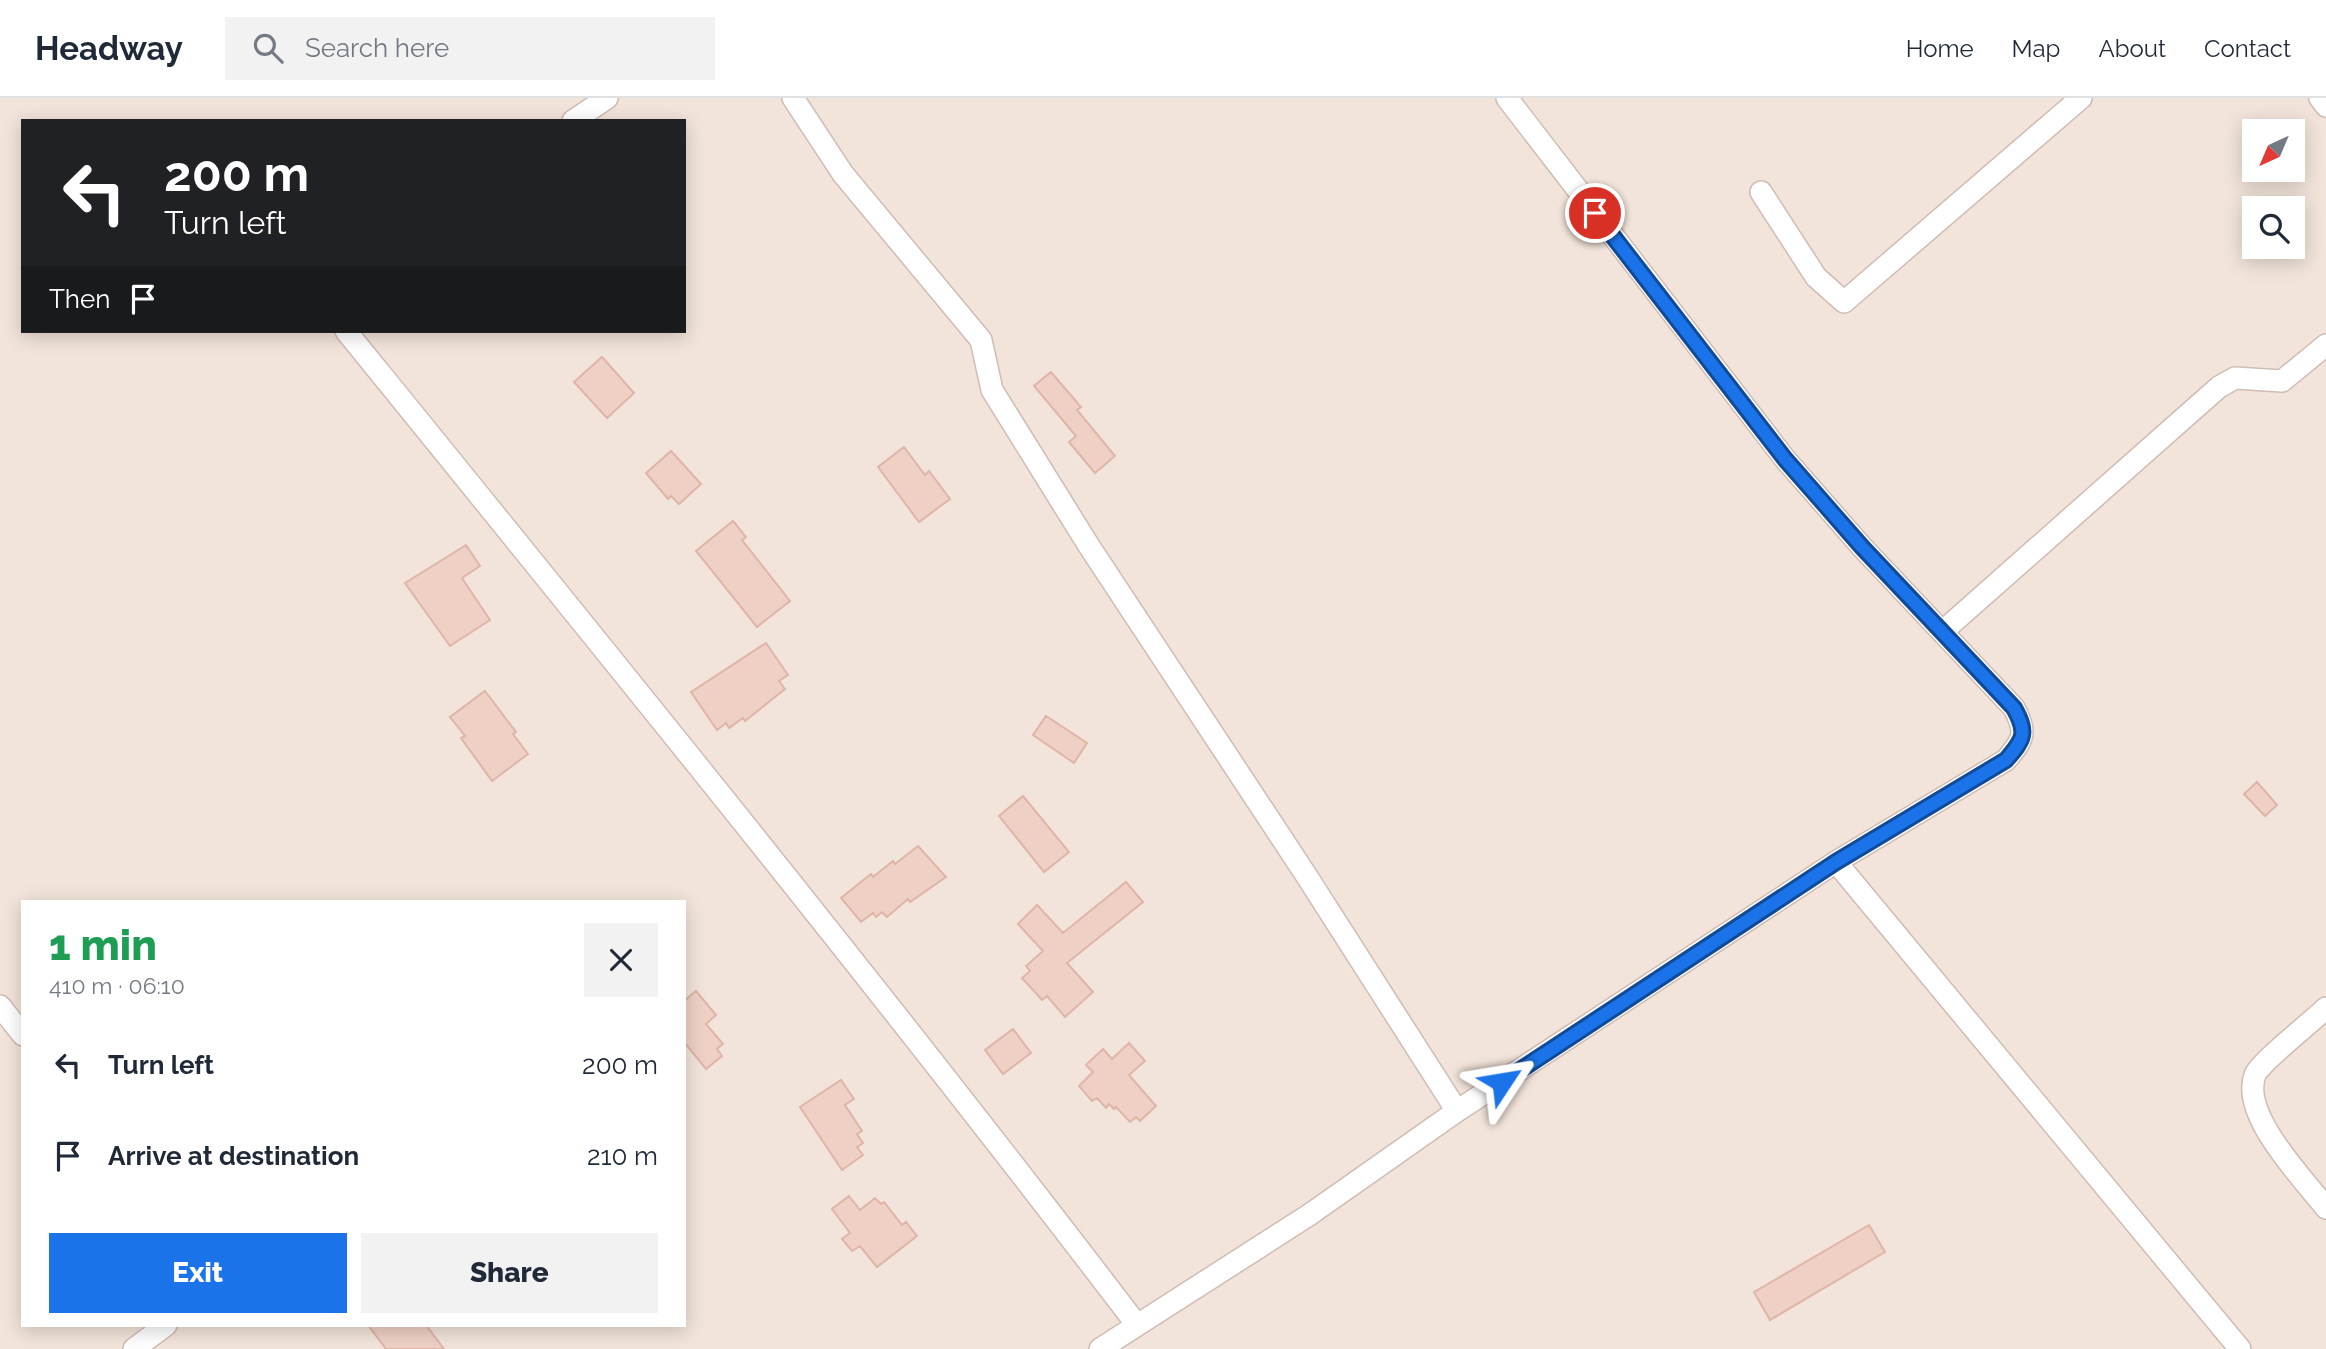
<!DOCTYPE html>
<meta charset="utf-8">
<style>
:root{--surface:#fff;--page:#f2f2f3;--text:#1f2937;--muted:#747a83;--line:#e0e1e3;--accent:#1a73e8}
body{margin:0;font-family:Raleway,sans-serif;background:var(--page);color:var(--text);height:100vh;display:flex;flex-direction:column;font-size:26px;white-space:nowrap}
*{box-sizing:border-box;margin:0}
p{font-size:23px;color:var(--muted)}
.icon{flex:none;width:38px;height:38px;fill:none;stroke:currentColor;stroke-width:2;stroke-linecap:round;stroke-linejoin:round}
.map{position:relative;flex:1;overflow:hidden}
.panel{position:absolute;left:21px;top:802px;width:665px;height:427px;display:flex;flex-direction:column;background:var(--surface);border-radius:0px;box-shadow:0 4px 18px #0003}
.panel>*{flex:none}
.top-card{position:absolute;left:21px;top:21px;width:665px;height:214px;border-radius:0px;box-shadow:0 4px 18px #0003;background:#202124;color:#fff;overflow:hidden}
.needle{width:46px;rotate:224deg}
.controls{position:absolute;left:2242px;top:21px;display:grid;gap:14px}
.controls a{display:grid;place-items:center;width:63px;height:63px;border-radius:0px;background:var(--surface);box-shadow:0 4px 18px #0003;font-size:35px}
.pin{position:absolute;display:grid;place-items:center;width:60px;height:60px;color:#fff;margin:-30px;border:4px solid #fff;border-radius:50%;box-shadow:0 2px 7px #0007}
.me{position:absolute;width:77px;margin:-38px;rotate:57deg;stroke-linejoin:round;filter:drop-shadow(0 0 5px #0008)}
.turn{display:flex;align-items:center;gap:24px;height:147px;padding:0 28px;font-size:32px}
.turn .icon{width:91px;height:91px;stroke-width:2.5}
.turn b{display:block;font-size:49px;line-height:60px}
.then{display:flex;align-items:center;height:66px;padding:0 28px;background:#0003;gap:14px;font-size:26px}
.round{display:grid;place-items:center;flex:none;width:74px;height:74px;border-radius:0px;background:var(--page)}
.headline{display:flex;align-items:center;justify-content:space-between;height:119px;padding:0 28px}
h1{font-size:42px;font-weight:800;line-height:52px;color:#1e9e55}
.primary-button{display:flex;gap:14px;margin-top:auto;padding:14px 28px}
.primary-button a{flex:1;height:80px;border-radius:0px;background:var(--accent);color:#fff;font-size:28px;font-weight:800;line-height:80px;text-align:center}
.primary-button a+a{background:var(--page);color:var(--text)}
ul{padding:0;list-style:none}
li{display:flex;align-items:center;gap:21px;height:91px;padding:0 28px}
li div{flex:1}
li b{display:block;font-size:26px}
li em{font-style:normal}
header{display:flex;align-items:center;gap:42px;box-sizing:border-box;height:98px;padding:0 35px;background:var(--surface);border-bottom:2px solid var(--line)}
header strong{font-size:33px}
nav{display:flex;gap:38px;margin-inline-start:auto;font-size:24px}
.search{width:490px;height:63px;background:var(--page);display:flex;align-items:center;gap:18px;box-sizing:border-box;padding:0 24px;border-radius:0px;color:var(--muted);font-size:26px}
.map>svg:first-child{display:block}
</style>
<header>
<strong>Headway</strong>
<div class="search"><svg class="icon" aria-label="search" viewBox="0 0 24 24"><circle cx="10" cy="10" r="6"/><path d="M15 15l6 6"/></svg>Search here</div>
<nav><a>Home</a><a>Map</a><a>About</a><a>Contact</a></nav>
</header>
<div class="map">
<svg width="2326" height="1251" viewBox="0 0 2326 1251">
<rect width="100%" height="100%" fill="#fbf3eb"/>
<!-- residential -->
<path fill="#f2e4da" fill-rule="evenodd" d="M0 0H2326V1251H0ZM23 23H684V233H23ZM2254 33H2292V72H2254ZM2254 110H2292V149H2254ZM23 803H684V1227H23Z"/>
<!-- building -->
<path fill="#eed0c5" stroke="#dfb5a7" stroke-width="2" d="M602 259 634 295 607 320 574 284Z
M1051 274 1081 309 1077 312 1115 358 1095 375 1069 344 1076 338 1034 288Z
M904 349 925 377 929 373 950 401 919 424 878 369Z
M671 353 701 386 679 406 671 398 668 401 646 375Z
M733 423 746 439 742 442 790 503 757 529 696 453Z
M466 447 480 468 462 480 490 522 450 548 405 485Z
M766 545 788 577 779 583 785 591 745 623 743 620 729 630 726 625 717 632 691 594Z
M485 593 516 634 513 636 528 656 492 683 461 640 465 638 450 619Z
M1046 618 1087 645 1074 665 1033 637Z
M2257 684 2277 707 2265 718 2244 696Z
M1023 698 1069 754 1044 774 999 718Z
M918 748 946 779 910 804 908 801 887 819 882 814 876 819 873 815 861 824 841 800 871 776 873 779 893 763 895 766Z
M1126 784 1143 804 1067 865 1093 894 1065 919 1047 898 1042 902 1022 880 1030 873 1026 868 1043 853 1018 826 1037 807 1063 835Z
M696 893 716 917 706 926 723 946 717 951 722 958 706 971 684 944V903Z
M1013 931 1031 955 1003 976 985 952Z
M1129 945 1145 963 1129 977 1156 1008 1140 1023 1136 1019 1130 1024 1116 1009 1114 1011 1109 1006 1106 1010 1097 1000 1092 1003 1079 988 1093 974 1086 967 1103 951 1112 961Z
M841 982 854 1001 845 1007 862 1033 857 1036 863 1045 857 1049 863 1057 842 1072 800 1009Z
M849 1098 860 1112 875 1100 881 1106 884 1104 902 1127 906 1124 917 1138 877 1169 860 1148 852 1153 842 1141 850 1135 832 1111Z
M1869 1127 1885 1154 1770 1222 1754 1194Z
M368 1227H426L444 1251H386Z"/>
<g fill="none" stroke-linecap="round" stroke-linejoin="round">
<!-- minor casing -->
<g stroke="#cfbcb4" stroke-width="24">
<path id="minor" d="M793 0 843 76 981 242 992 292 1089 448 1306 777 1457 1013 1309 1117 1100 1251
M1507 0 1785 361 1862 449 2014 610C2027 635 2024 641 2006 662L1836 764 2240 1251
M2320 0 2326 8
M573 23 607 0
M1761 94 1816 179 1844 204 2081 0
M346 233C613 562 880 890 1137 1227
M1942 534 2219 289 2235 280 2282 283 2326 247
M0 908 23 937
M2326 910C2313 923 2260 964 2255 977 2240 1017 2303 1080 2326 1110
M1457 1013 1836 764
M134 1251 166 1227"/>
</g>
<!-- minor -->
<use href="#minor" stroke="#fff" stroke-width="21"/>
</g>
<g fill="none" stroke-linecap="round" stroke-linejoin="round">
<!-- route casing -->
<g stroke="#114b97" stroke-width="18">
<path id="route" d="M1502 984 1836 764 2006 662C2024 641 2028 635 2014 610L1862 449 1785 361 1595 115"/>
</g>
<!-- route -->
<use href="#route" stroke="#1a73e8" stroke-width="12"/>
</g>
</svg>
<div class="controls">
<a><svg class="needle" viewBox="-14 -14 28 28"><path d="M0-13l5 13h-10z" fill="#e53935"/><path d="M0 13l5-13h-10z" fill="#747a83"/></svg></a>
<a><svg class="icon" aria-label="search" viewBox="0 0 24 24"><circle cx="10" cy="10" r="6"/><path d="M15 15l6 6"/></svg></a>
</div>
<div class="pin" style="left:1595px;top:115px;background:#d93025"><svg class="icon" aria-label="arrive" viewBox="0 0 24 24"><path d="M6 21V4h12l-3 4 3 4H6"/></svg></div>
<svg class="me" style="left:1502px;top:984px" viewBox="-20 -20 40 40"><path d="M0-17L14 15 0 8-14 15z" fill="#1a73e8" stroke="#fff" stroke-width="4"/></svg>
<div class="top-card">
<div class="turn"><svg class="icon" aria-label="left" viewBox="0 0 24 24"><path d="M17 20v-9H6M10 6l-5 5 5 5"/></svg><div><b>200 m</b>Turn left</div></div>
<div class="then">Then<svg class="icon" aria-label="arrive" viewBox="0 0 24 24"><path d="M6 21V4h12l-3 4 3 4H6"/></svg></div>
</div>
<section class="panel">
<div class="headline"><div><h1>1 min</h1><p>410 m · 06:10</p></div><a class="round"><svg class="icon" aria-label="close" viewBox="0 0 24 24"><path d="M6 6l12 12M18 6L6 18"/></svg></a></div>
<ul>
<li><svg class="icon" aria-label="left" viewBox="0 0 24 24"><path d="M17 20v-9H6M10 6l-5 5 5 5"/></svg><div><b>Turn left</b></div><em>200 m</em></li>
<li><svg class="icon" aria-label="arrive" viewBox="0 0 24 24"><path d="M6 21V4h12l-3 4 3 4H6"/></svg><div><b>Arrive at destination</b></div><em>210 m</em></li>
</ul>
<div class="primary-button"><a>Exit</a><a>Share</a></div>
</section>
</div>
